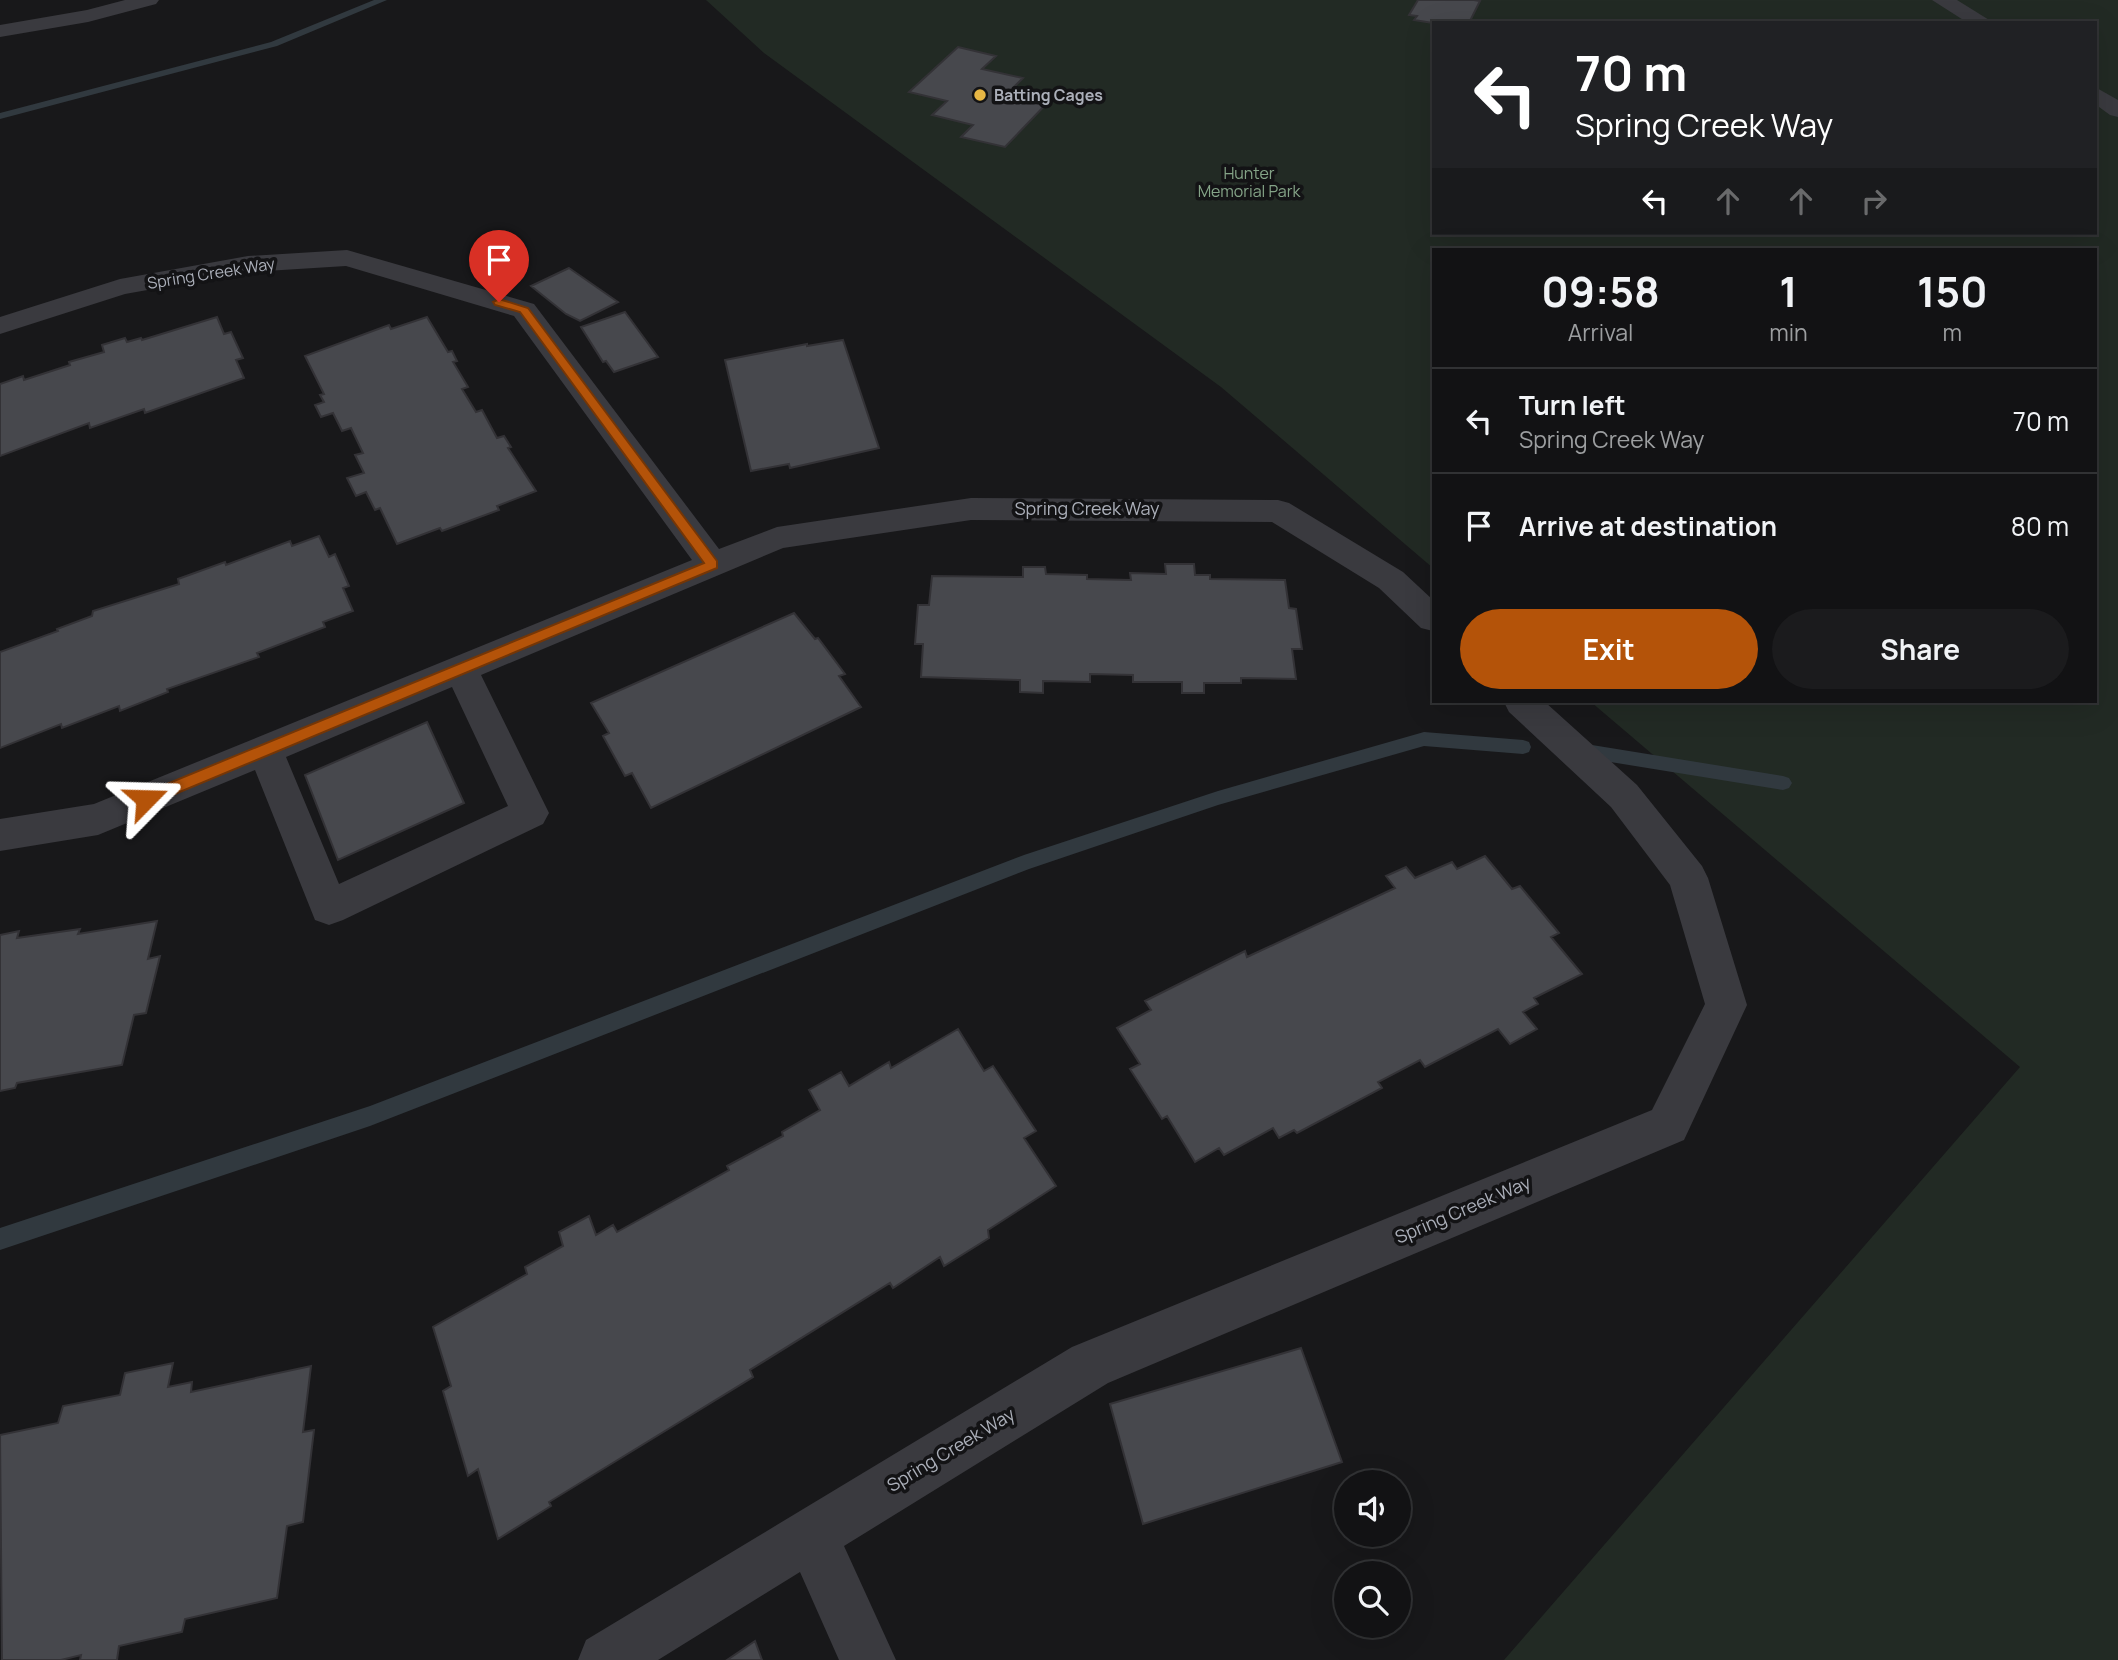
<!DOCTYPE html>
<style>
:root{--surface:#121214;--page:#1b1b1d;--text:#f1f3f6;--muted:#9c9ea0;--line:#313234;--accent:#b45309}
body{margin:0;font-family:Manrope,sans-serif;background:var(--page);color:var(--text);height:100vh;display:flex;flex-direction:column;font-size:26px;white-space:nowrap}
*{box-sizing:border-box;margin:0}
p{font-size:23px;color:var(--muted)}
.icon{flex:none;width:38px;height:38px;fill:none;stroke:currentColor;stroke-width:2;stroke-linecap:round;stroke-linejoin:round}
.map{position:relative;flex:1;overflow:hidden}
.panel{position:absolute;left:1432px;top:248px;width:665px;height:455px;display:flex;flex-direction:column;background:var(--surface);border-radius:0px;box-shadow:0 7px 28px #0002,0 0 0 2px var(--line)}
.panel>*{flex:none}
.banner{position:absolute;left:1432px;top:21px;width:665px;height:214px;border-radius:0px;box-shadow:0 7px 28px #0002,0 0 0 2px var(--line);background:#202124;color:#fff;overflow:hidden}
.controls{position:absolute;left:1334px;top:1470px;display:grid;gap:14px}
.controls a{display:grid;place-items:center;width:77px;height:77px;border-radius:50%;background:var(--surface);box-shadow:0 7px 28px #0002,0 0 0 2px var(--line);font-size:35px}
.pin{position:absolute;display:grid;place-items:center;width:60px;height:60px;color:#fff;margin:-72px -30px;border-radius:50% 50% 50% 0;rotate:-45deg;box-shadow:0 0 7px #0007}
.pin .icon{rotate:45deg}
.me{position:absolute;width:77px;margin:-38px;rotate:68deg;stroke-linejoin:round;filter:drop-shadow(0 0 5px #0008)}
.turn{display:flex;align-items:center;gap:24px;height:147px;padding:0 28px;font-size:32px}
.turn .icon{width:91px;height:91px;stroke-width:2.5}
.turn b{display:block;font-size:49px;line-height:60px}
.lanes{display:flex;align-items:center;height:66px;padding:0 28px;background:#0003;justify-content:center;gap:35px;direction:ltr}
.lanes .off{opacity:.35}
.eta{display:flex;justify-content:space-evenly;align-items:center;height:119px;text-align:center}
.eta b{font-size:42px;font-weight:700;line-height:49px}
.action{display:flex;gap:14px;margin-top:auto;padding:14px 28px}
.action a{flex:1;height:80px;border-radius:42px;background:var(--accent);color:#fff;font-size:28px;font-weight:700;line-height:80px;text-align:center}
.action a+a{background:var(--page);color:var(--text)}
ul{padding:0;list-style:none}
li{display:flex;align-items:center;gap:21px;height:105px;padding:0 28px;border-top:2px solid var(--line)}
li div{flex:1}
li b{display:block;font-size:26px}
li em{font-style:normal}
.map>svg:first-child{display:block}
</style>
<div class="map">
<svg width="2118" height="1660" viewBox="0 0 2118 1660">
<rect width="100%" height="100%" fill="#18181a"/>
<!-- green -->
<path fill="#222a24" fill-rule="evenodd" d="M706 0H2118V1660H1504L2020 1067 1591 702H2095V250H1433V568L1221 387 764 53ZM1433 23H2095V233H1433Z"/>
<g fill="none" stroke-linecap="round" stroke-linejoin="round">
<!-- stream -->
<path fill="#31393f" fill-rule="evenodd" d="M374 0H387L277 46 0 119V113L271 42Z
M1424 732 1523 740 1529 742 1531 747 1529 752 1523 754 1424 746 1218 805 1029 869 370 1126 0 1250V1228L370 1106 1024 855 1218 791Z
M1592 745 1783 776 1789 778 1792 783 1789 788 1783 790 1592 759 1586 757 1584 752 1586 747Z"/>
</g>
<!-- building -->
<path fill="#47484d" stroke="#333236" stroke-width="2" d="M1418 0H1474L1480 1 1469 23H1433L1414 20 1417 16 1409 15Z
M958 47 996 56 982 69 1023 78 1011 90 1051 99 1005 147 961 137 973 125 932 115 947 101 909 92Z
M569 268 618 302 580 321 566 314 531 286Z
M625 312 658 357 614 372 606 361 603 362 581 327Z
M217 317 224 334 231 332 243 358 236 360 244 378 145 413 144 409 90 428 89 423 0 456V384L23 376 24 380 70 365 69 362 104 352 102 345 125 338 127 342 141 338 142 340Z
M427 317 448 352 452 351 457 361 453 362 468 387 462 389 476 412 482 410 497 438 504 436 511 447 508 448 536 491 497 506 499 510 442 531 440 528 397 544 380 508 375 510 366 492 356 496 347 478 364 473 355 455 363 453 351 428 342 431 333 413 321 417 315 405 324 402 320 395 324 394 305 356 389 325 391 329Z
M843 340 879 448 790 468 789 464 751 471 725 360 807 344V346Z
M319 536 329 557 335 554 349 586 343 588 353 611 323 622 325 627 257 653 259 657 167 689 168 692 120 711 119 706 62 728 61 724 0 748V652L58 631 57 629 92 616 93 611 179 584 178 579 225 562 226 565 290 541 292 546Z
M1165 564H1194L1195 575H1210V579L1285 580 1289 608 1296 609 1302 649H1292L1296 679 1241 678V683H1204V693H1182V682H1133V675L1090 674V682L1043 681V693L1020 692V680L921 677 923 644H915L918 605H929L932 576 1023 577V567H1045L1046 574 1087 575V579L1131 580 1130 573 1166 574Z
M794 613 815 639 818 638 845 674 839 676 861 707 651 808 632 773 625 776 603 736 609 733 591 703Z
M427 722 464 803 338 860 305 775Z
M1485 856 1512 889 1520 886 1559 933 1551 937 1582 974 1534 998 1538 1004 1523 1012 1537 1029 1510 1044 1498 1029 1425 1067 1420 1060 1378 1082 1382 1088 1297 1133 1294 1130 1279 1138 1273 1128 1224 1155 1219 1148 1195 1162 1167 1116 1162 1119 1130 1069 1140 1064 1117 1028 1151 1010 1145 1001 1245 951 1247 957 1395 888 1386 876 1406 867 1415 878 1452 862 1457 869Z
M157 921 148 959 160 956 146 1013 134 1015 122 1065 17 1083 15 1088 0 1091V935L19 931 17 938 80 929 78 934Z
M958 1029 984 1071 993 1066 1036 1131 1024 1138 1056 1186 988 1230 989 1238 944 1266 940 1257 893 1288 890 1283 750 1370 753 1377 549 1502 551 1506 498 1539 478 1469 468 1476 443 1391 451 1386 433 1327 527 1274 525 1267 563 1246 559 1232 589 1216 596 1235 613 1225 617 1232 729 1170 727 1166 783 1136 782 1132 820 1110 809 1090 841 1072 849 1086 889 1062 891 1068Z
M1301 1348 1342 1462 1143 1524 1110 1404Z
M173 1363 168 1387 192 1382 191 1392 311 1366 303 1432 314 1430 303 1522 287 1526 277 1598 185 1619 182 1632 119 1646 117 1660H80L81 1655 61 1660H2L0 1435 58 1423 63 1406 120 1395 125 1373Z
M755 1641 762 1660H727Z"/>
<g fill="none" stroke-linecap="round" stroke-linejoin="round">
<!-- minor -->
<path fill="#3a3a3f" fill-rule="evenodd" d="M125 0H159L156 4 88 22 0 37V25L87 10Z
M1932 0H1957L1994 23H1968Z
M2095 87 2118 100V117L2110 115 2095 104Z
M347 250 534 304 719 549 777 527 971 498 1278 500 1289 503 1403 572 1433 600V631L1421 628 1379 588 1272 522 971 520 783 548 481 675 549 813 543 824 343 920 329 925 315 920 255 770 98 835 0 851V819L94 804 692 560 514 316 346 266 248 272 125 294 0 334V317L120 279 248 256ZM452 687 508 806 339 884 286 757Z
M1504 702H1545L1637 785 1702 866 1708 878 1747 1005 1684 1140 1108 1383 844 1546 896 1660H839L800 1572 658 1660H578L586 1640 1072 1347 1652 1110 1705 1004 1670 885 1611 807 1509 712Z"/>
</g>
<!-- route -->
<path fill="#b45309" stroke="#753606" stroke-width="2" d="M499 299 528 308 717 561V568L151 804H140L138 799 140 795 704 563 520 312 495 305 493 302Z"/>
<!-- markers -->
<circle fill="#e6b644" stroke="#131315" stroke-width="2.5" cx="980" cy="95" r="7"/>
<g text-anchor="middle" stroke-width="7" stroke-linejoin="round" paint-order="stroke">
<!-- far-poi labels -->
<g font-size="16" font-weight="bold" fill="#abafb9" stroke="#131315" text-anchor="start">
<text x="994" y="101">Batting Cages</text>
</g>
<!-- far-park labels -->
<g font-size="16" fill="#84a387" stroke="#131315">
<text x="1249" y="179">Hunter<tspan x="1249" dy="18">Memorial Park</tspan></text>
</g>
<!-- far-street labels -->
<g font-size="16" fill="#abafb9" stroke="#131315">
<text transform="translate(211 273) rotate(-9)" y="6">Spring Creek Way</text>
</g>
<!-- street labels -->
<g font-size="18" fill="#abafb9" stroke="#131315">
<text x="1087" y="515">Spring Creek Way</text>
<text transform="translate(1463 1210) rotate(-23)" y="6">Spring Creek Way</text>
<text transform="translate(951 1450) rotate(-31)" y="6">Spring Creek Way</text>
</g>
</g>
</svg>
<div class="controls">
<a><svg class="icon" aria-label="sound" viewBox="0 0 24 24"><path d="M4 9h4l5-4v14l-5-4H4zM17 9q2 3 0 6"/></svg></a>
<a><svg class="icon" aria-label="search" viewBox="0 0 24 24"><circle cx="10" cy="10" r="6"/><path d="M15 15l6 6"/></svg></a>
</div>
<div class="pin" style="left:499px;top:302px;background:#d93025"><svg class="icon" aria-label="arrive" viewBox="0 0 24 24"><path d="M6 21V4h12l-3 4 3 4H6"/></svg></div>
<svg class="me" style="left:146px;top:799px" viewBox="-20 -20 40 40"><path d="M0-17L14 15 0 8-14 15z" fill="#b45309" stroke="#fff" stroke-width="4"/></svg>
<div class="banner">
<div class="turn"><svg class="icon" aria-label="left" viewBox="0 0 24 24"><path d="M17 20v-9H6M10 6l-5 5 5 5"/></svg><div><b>70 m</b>Spring Creek Way</div></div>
<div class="lanes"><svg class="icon" aria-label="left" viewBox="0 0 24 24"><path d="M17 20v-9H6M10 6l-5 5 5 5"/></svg><svg class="icon off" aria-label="ahead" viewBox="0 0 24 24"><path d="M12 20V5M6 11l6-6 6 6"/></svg><svg class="icon off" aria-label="ahead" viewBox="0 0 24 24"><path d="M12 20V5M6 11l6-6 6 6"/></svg><svg class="icon off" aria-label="right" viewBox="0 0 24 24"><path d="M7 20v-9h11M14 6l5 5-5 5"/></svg></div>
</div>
<section class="panel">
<div class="eta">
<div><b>09:58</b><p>Arrival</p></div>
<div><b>1</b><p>min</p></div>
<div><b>150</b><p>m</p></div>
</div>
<ul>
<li><svg class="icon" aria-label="left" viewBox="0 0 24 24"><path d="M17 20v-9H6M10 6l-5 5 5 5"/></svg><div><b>Turn left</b><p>Spring Creek Way</p></div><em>70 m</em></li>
<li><svg class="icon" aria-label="arrive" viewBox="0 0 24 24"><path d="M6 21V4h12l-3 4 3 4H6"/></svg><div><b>Arrive at destination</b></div><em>80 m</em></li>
</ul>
<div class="action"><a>Exit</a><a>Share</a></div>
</section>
</div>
